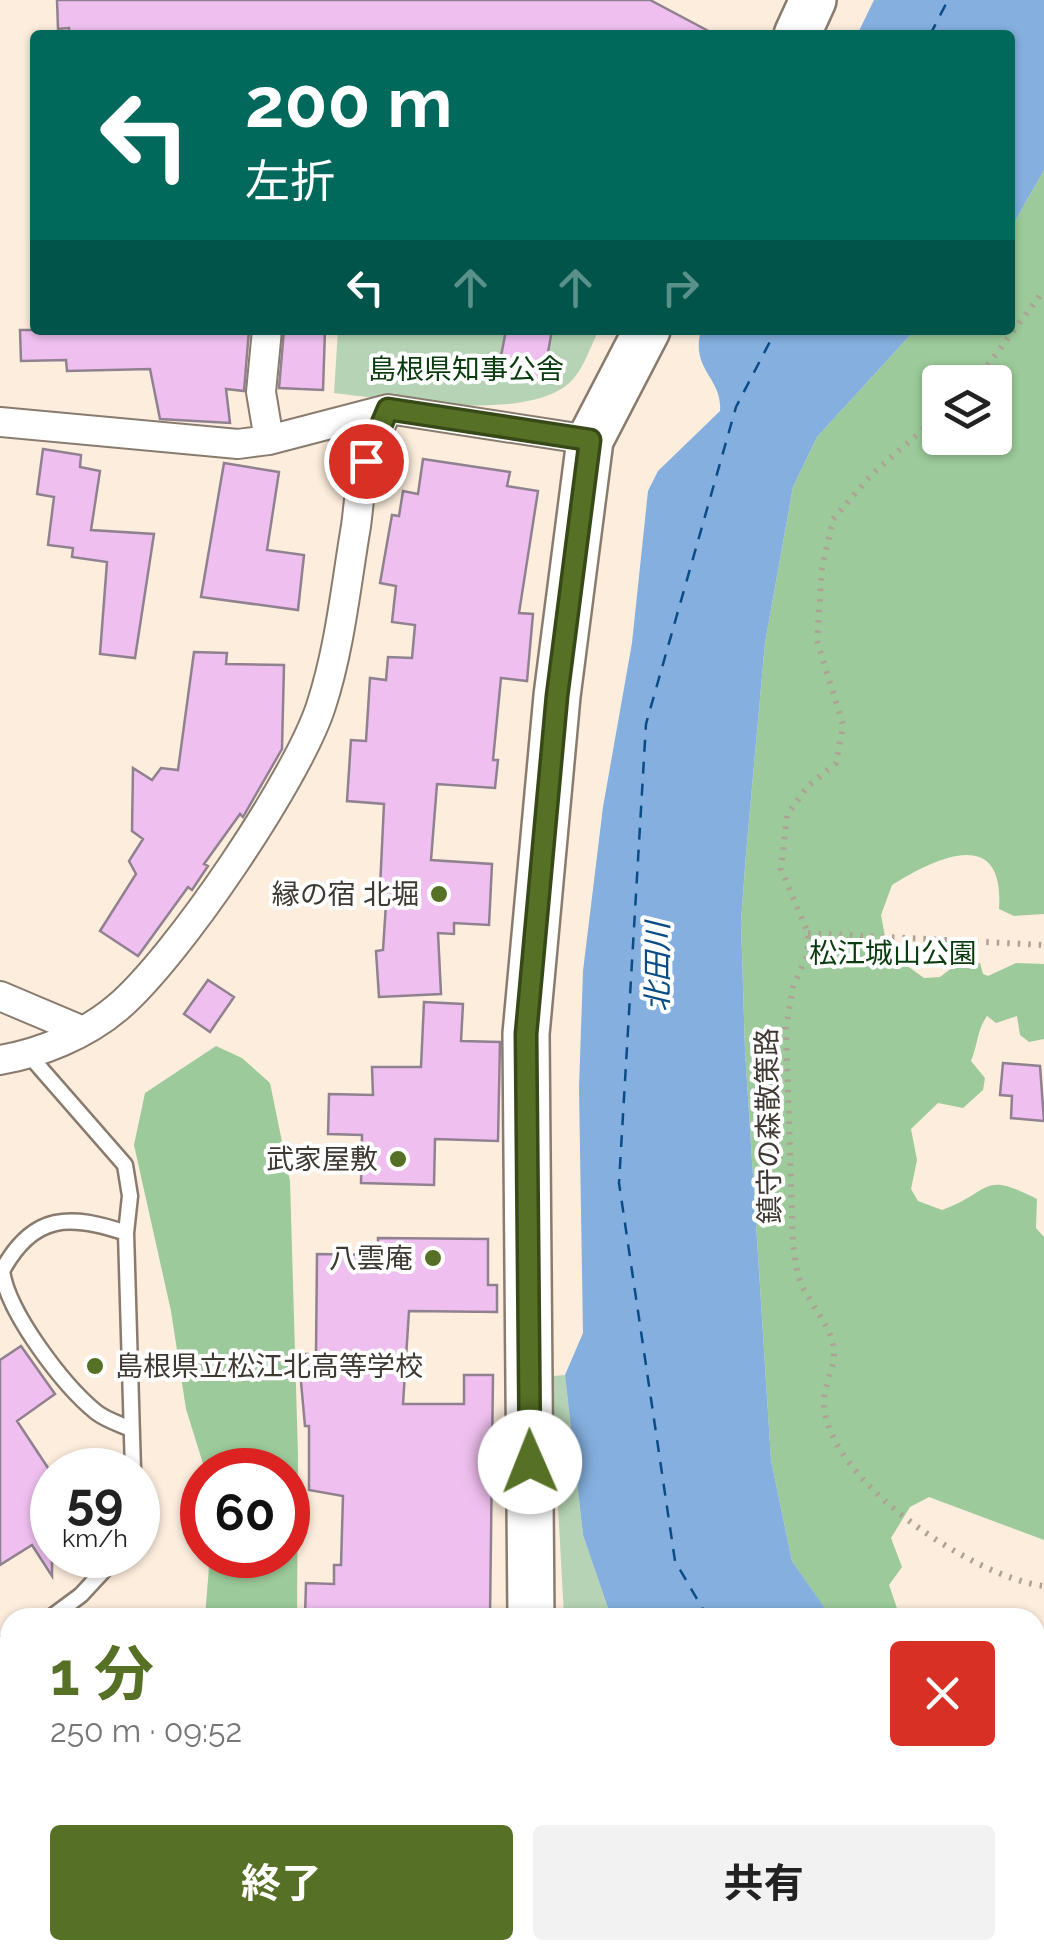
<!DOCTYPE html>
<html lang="ja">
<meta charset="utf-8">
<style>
:root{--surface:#fff;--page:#f2f2f2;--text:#222;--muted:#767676;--accent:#567125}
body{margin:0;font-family:Raleway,"Noto Sans JP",sans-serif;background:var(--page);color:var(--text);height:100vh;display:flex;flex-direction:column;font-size:38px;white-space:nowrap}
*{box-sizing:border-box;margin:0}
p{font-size:32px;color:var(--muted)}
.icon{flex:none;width:55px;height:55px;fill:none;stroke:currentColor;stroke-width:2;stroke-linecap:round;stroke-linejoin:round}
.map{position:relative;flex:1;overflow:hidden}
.side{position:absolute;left:0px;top:1608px;width:1045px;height:352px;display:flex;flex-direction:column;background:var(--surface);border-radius:30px 30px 0 0;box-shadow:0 2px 8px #0004}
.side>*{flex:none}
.banner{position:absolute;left:30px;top:30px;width:985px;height:305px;border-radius:10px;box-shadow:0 2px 8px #0004;background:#00695c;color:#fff;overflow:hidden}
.buttons{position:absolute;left:922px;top:365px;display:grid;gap:20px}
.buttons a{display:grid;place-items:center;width:90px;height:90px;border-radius:10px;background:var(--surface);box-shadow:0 2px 8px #0004;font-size:50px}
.speed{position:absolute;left:30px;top:1448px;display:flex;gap:20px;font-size:50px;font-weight:700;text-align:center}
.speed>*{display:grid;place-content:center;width:130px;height:130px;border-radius:50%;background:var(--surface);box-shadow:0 2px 8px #0004;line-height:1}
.speed small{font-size:25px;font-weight:400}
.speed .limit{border:15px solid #d22;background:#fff;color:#111}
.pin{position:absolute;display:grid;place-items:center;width:85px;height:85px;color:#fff;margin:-42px;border:5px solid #fff;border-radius:50%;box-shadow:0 2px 10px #0007}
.me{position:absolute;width:110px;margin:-55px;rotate:359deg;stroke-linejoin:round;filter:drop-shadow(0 0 8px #0008)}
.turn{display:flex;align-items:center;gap:35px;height:210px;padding:0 50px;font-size:45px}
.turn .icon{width:130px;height:130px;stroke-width:2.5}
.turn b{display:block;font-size:70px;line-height:85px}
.lanes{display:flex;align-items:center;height:95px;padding:0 50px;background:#0003;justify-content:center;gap:50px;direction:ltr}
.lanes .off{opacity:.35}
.round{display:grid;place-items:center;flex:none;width:105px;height:105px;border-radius:10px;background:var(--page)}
.summary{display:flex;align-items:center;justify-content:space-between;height:170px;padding:0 50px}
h1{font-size:60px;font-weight:700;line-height:75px;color:var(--accent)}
.cta{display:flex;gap:20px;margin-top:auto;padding:20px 50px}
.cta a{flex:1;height:115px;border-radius:10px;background:var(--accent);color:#fff;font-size:40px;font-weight:700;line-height:115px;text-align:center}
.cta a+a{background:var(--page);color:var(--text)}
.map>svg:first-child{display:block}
</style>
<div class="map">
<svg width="1044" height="1959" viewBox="0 0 1044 1959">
<rect width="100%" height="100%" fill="#fceddd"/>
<!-- green -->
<path fill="#b6d4b5" d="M338 330H599C591 345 585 365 574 378 536 425 388 399 334 393Z
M565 1375 583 1535 611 1617H564L551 1376Z"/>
<!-- forest -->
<path fill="#9cca9a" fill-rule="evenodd" d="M1044 170V914L1014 916 999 909C1005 824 935 858 892 885L881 915 888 952 924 978 940 977 961 961 980 963 983 974 988 976 1016 963 1044 964V1039L1029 1042 1020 1035 1017 1016 996 1023 987 1016C977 1030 978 1044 971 1061L985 1078 983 1090 963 1108 938 1103 911 1129 917 1160 911 1189 918 1201 942 1210C993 1191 981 1170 1037 1199L1036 1228 1044 1237V1540L929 1497 910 1507 891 1538 902 1567 889 1585 900 1617 831 1618 792 1561 771 1460 745 1050 741 922 746 854 765 643 793 487 817 437 915 330H1010V230ZM940 382H995V438H940Z
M216 1046 242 1058 270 1083 290 1181 298 1455 297 1617H205L210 1555H288V1470H205L186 1409 171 1311 134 1145 145 1093Z
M0 1783 10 1784V1891H0Z"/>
<!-- water -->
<path fill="#84afde" d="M874 0H1044V170L1010 230V35H857Z
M701 330H915L817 437 793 487 765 643 746 854 741 922 745 1050 771 1460 792 1561 831 1617H611L583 1535 565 1375 583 1333 579 1088 583 971 603 807 632 643 648 491 658 471 720 411C723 378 690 370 701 330Z
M1035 1735 1044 1737V1913L1035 1914Z"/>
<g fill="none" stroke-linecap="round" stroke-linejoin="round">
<!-- ferry -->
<path stroke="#0a4c85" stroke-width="2.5" stroke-dasharray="12 10" stroke-linecap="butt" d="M930 35 948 0
M708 1618 675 1561 619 1183 646 724 736 407 776 330
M1035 1843 1044 1841"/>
</g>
<!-- building -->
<path fill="#efc0ef" stroke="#8f818f" stroke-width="2.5" d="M57 0H650L716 35H69V28L58 29Z
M20 330H249L244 391 226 389 230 423 160 419 150 369 67 371 66 360 21 361Z
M284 330H325L323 390 279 388Z
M506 330H552L543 380 498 372Z
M43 449 81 455 80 467 100 471 91 530 154 534 135 658 100 654 107 562 72 557 73 548 48 545 54 497 37 494Z
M423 459 510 472 507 486 538 491 519 613 533 614 527 681 501 678 493 760H498L495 788 437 784 431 860 492 864 489 925 454 923V934L438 933 441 994 379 997 376 951 383 950 387 888H380L384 804 347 801 351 740 366 741 370 678 386 680 388 657 412 658 415 625 392 622 396 586 380 583 392 515 399 516 403 491 418 494Z
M224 463 279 472 267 550 304 555 298 610 201 597Z
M194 652 227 653 226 664 284 665 282 749 243 817 240 814 204 864 208 866 192 890 188 887 138 956 100 931 136 874 129 861 143 839 132 831 133 768 152 780 161 768 178 770Z
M208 980 234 997 210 1032 184 1014Z
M424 1002 463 1004 461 1041 500 1042 498 1141 435 1139 434 1185 361 1183 362 1135 328 1134 329 1094 373 1095 372 1067H421Z
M1003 1063 1040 1066 1044 1121 1011 1118 1012 1096 1000 1095Z
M378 1238 488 1239V1285H497V1312L409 1311 403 1404H464V1375H493L490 1618H305L306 1583 334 1584V1565H341L343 1496 309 1490V1426H305L301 1382 302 1354H316L317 1254 378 1255Z
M21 1346 55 1394 17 1421 52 1474V1576L32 1545 0 1565V1360Z"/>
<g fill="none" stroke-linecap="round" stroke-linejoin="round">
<!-- lane casing -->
<g stroke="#897c6e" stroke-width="19">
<path id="lane" d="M29 1055 125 1165 130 1196 126 1233 133 1470
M126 1233C71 1214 33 1213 2 1271 8 1313 63 1385 96 1412 106 1420 120 1424 131 1429
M50 1618 81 1595 118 1555
M0 1646 10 1641"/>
</g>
<!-- street casing -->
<g stroke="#897c6e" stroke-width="32">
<path id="street" d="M267 330 261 392 269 440 388 409
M0 422 238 444 269 440
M0 996 83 1031
M0 1060C41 1053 85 1035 117 1008 176 959 298 778 321 706 340 648 346 585 356 526 359 504 360 479 367 458 373 441 381 425 388 409L590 440
M1035 1931 1044 1930
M66 1950 70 1959
M14 1959 37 1950
M710 1959 738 1950"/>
</g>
<!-- primary casing -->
<g stroke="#897c6e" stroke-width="50">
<path id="primary" d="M797 35 813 0
M531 1618 526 1034 557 696 590 440 647 330
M620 1950 623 1959"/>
</g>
<!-- path -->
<path stroke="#ada296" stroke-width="6" stroke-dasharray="2.5 8" stroke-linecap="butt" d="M975 382 1044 290
M940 415 873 473 833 519 822 568 817 641 843 725 836 763 807 787 787 815 781 869 808 933 807 956 793 987 786 1028 793 1245C795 1257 796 1271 801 1283 809 1303 828 1322 833 1344 838 1363 823 1385 824 1404 827 1481 975 1578 1044 1586
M808 933 1044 945"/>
<!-- lane -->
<use href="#lane" stroke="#fff" stroke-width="14"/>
<!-- street -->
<use href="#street" stroke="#fff" stroke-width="28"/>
<!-- primary -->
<use href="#primary" stroke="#fff" stroke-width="45"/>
</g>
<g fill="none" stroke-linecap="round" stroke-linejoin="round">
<!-- route casing -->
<g stroke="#384918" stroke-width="25">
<path id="route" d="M366 461 388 409 590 440 557 696 526 1034 530 1462"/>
</g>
<!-- route -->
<use href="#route" stroke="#567125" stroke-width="18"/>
</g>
<!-- markers -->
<g fill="#567125" stroke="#fff" stroke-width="4">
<circle cx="439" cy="894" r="10"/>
<circle cx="398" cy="1159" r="10"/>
<circle cx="433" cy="1258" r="10"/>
<circle cx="95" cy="1366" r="10"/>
</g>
<g text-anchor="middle" stroke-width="8" stroke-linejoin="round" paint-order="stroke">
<!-- park labels -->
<g font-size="28" fill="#0b3c0f" stroke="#fff">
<text x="466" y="379">島根県知事公舎</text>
<text x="893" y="963">松江城山公園</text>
</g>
<!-- poi labels -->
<g font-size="28" fill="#3e3933" stroke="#fff" text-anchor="end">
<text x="419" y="904">縁の宿 北堀</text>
<text x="378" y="1169">武家屋敷</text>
<text x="413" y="1268">八雲庵</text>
<text x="115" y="1376" text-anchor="start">島根県立松江北高等学校</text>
</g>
<!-- street labels -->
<g font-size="28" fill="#3e3933" stroke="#fff">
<text transform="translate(768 1126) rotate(-91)" y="10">鎮守の森散策路</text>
</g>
<!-- water labels -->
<g font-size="30" font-style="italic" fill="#0a4c85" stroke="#fff">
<text transform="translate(658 967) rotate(-90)" y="10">北田川</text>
</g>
</g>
</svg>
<div class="buttons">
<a><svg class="icon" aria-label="layers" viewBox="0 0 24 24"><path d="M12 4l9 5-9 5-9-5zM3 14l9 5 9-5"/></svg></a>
</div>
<div class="speed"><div>59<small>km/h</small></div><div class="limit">60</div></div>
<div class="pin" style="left:366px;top:461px;background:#d93025"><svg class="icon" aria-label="arrive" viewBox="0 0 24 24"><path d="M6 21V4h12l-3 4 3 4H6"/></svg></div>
<svg class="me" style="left:530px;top:1462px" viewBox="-20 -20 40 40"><circle r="19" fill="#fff"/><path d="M0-13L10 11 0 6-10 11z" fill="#567125"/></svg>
<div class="banner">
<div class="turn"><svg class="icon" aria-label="left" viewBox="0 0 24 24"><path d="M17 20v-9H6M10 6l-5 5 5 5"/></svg><div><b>200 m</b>左折</div></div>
<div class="lanes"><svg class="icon" aria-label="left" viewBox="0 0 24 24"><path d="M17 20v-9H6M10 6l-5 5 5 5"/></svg><svg class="icon off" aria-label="ahead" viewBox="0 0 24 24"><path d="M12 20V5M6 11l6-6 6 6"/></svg><svg class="icon off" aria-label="ahead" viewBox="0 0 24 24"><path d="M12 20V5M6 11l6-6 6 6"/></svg><svg class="icon off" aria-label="right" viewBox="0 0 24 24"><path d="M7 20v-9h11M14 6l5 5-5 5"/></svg></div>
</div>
<section class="side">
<div class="summary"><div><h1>1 分</h1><p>250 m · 09:52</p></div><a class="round" style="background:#d93025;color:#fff"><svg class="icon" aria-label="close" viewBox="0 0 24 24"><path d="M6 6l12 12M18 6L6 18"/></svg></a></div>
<div class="cta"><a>終了</a><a>共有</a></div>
</section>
</div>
